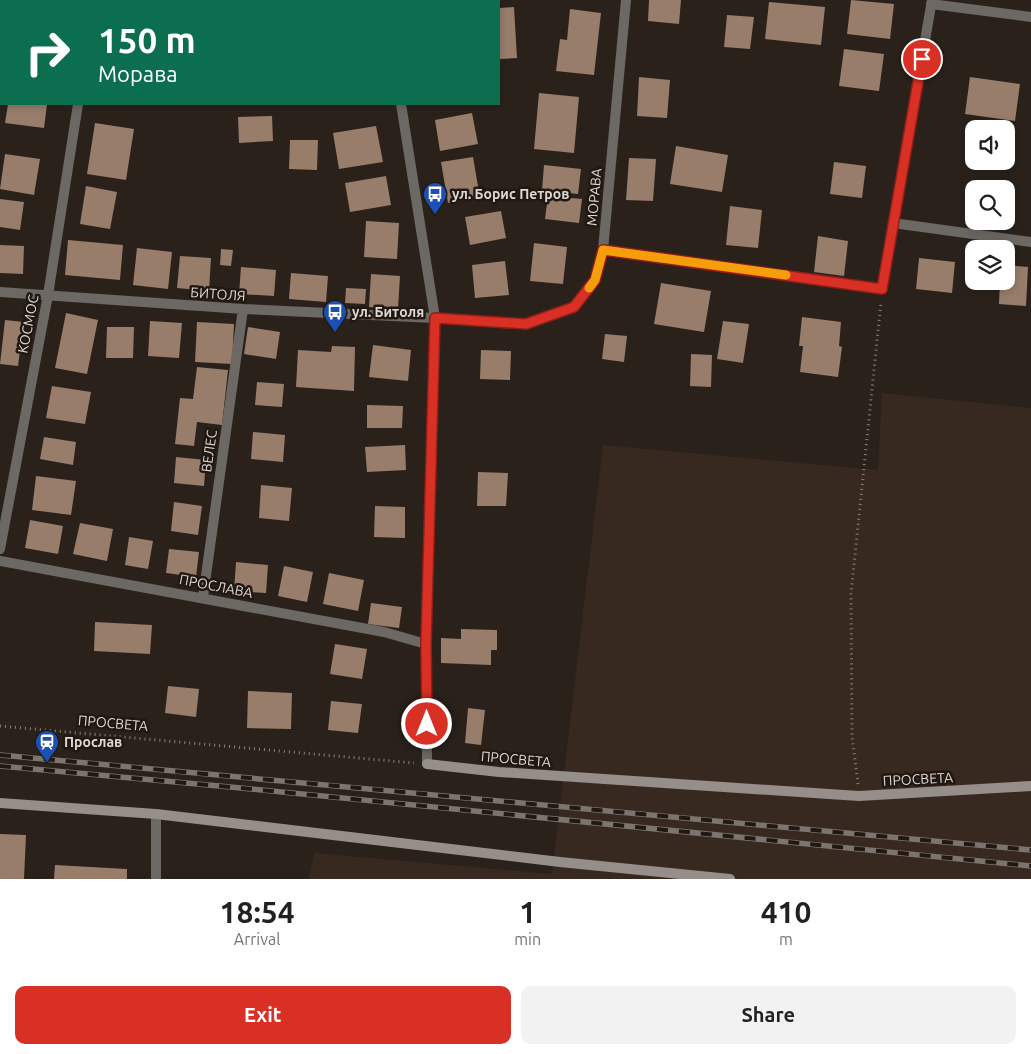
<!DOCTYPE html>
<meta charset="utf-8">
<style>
:root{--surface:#fff;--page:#f2f2f2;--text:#202124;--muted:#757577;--accent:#d93025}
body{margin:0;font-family:Ubuntu,sans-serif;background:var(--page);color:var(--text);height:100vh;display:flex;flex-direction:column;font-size:19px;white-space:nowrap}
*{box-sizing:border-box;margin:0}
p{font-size:16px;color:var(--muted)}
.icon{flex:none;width:28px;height:28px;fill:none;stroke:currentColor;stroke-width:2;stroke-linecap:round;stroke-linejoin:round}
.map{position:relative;height:879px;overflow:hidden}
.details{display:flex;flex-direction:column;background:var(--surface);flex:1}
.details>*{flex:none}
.guide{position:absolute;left:0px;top:0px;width:500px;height:105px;box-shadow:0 2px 8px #0003;background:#0b6e4f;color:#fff;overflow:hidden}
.controls{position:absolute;left:965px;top:120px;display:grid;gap:10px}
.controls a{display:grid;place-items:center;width:50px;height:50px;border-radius:10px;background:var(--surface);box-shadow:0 2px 8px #0003;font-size:25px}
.pin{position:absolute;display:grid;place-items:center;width:42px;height:42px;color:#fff;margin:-21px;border:2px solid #fff;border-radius:50%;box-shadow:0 1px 5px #0007}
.me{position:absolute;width:55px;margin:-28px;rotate:0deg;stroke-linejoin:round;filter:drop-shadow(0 0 4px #0008)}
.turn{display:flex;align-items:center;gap:18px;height:105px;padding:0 15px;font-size:22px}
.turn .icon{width:65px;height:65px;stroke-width:2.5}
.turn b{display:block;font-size:35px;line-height:42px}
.eta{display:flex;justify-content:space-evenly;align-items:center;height:85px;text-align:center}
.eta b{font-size:30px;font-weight:600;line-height:35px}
.button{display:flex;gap:10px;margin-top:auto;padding:10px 15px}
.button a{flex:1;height:58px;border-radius:10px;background:var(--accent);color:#fff;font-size:20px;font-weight:600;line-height:58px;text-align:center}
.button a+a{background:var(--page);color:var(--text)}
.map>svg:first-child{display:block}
</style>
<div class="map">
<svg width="1031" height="879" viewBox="0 0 1031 879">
<rect width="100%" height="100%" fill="#2a211b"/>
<!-- built -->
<path fill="#37291f" d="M882 393 1031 408V879H309L314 853 552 874 603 445 878 470Z"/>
<!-- building -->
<path fill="#987d6b" d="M649 0H681L679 24 648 21Z
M851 0 894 4 890 39 847 34Z
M769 2 825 7 821 45 765 39Z
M514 7 517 58 499 59V8Z
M570 9 601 13 594 75 556 71 560 39 567 40Z
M727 15 754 17 750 49 724 47Z
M844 49 884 54 879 91 839 86Z
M639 77 670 80 667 118 637 116Z
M970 77 1020 84 1015 121 965 114Z
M539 93 579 97 574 153 534 149Z
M8 104H47L44 128 5 123Z
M472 113 478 144 440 151 435 120Z
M272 116 273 141 239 143 238 117Z
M95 123 134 129 126 180 87 174Z
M376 126 383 162 339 169 333 133Z
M290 140H318L317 170 289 169Z
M676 146 728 155 722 192 670 184Z
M5 154 40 159 34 195 0 189Z
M473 157 480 198 448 203 441 162Z
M629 158 656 159 653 201 626 200Z
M834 162 866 166 862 198 830 194Z
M544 165 581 169 578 194 542 190Z
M386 176 391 205 350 212 345 183Z
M86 186 117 192 110 229 80 224Z
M548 196 582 199 579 223 545 219Z
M0 199 24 202 20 230 0 227Z
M730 206 762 210 758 248 726 245Z
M501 211 506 238 470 245 465 217Z
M366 221 399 223 397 259 364 257Z
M818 236 848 241 844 276 814 272Z
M68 240 123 245 120 280 65 275Z
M534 243 567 247 563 284 530 281Z
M0 245 24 246 23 274 0 273Z
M137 248 172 252 168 289 133 285Z
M221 249 233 250 231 266 220 265Z
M180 256 211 258 209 291 177 288Z
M919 258 955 262 952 293 916 289Z
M505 261 509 295 475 298 472 265Z
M1006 265 1028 267 1026 306 999 304 1000 281H1006Z
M241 267 276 270 274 296 239 294Z
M291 273 328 276 326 302 289 299Z
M371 274 400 276 398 309 369 307Z
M661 283 711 291 704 332 654 324Z
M346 288 366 289 365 304 345 303Z
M66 313 98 320 87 374 55 368Z
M802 317 841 322 839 346 842 347 838 377 800 372 803 346H799Z
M5 320 24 322 18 366 0 364Z
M150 321 182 323 179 358 148 356Z
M723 321 749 324 743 363 717 359Z
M197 322 234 324 232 364 195 362Z
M107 327H134L133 358H106Z
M248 327 280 332 276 359 244 354Z
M605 334 627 336 624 362 602 359Z
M373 345 411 350 408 381 369 377Z
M332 346 355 347 354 391 296 387 298 350 331 352Z
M481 350 511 351 510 380 480 379Z
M691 354 712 355 711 387 690 386Z
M197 367 228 370 222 425 197 422 194 446 175 444 180 398 193 399Z
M257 382 284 384 282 407 255 405Z
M52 386 91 392 85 424 46 418Z
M367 405 403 406 402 428H367Z
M253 432 285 435 283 462 251 459Z
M44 437 76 442 73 465 40 459Z
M405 445 406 470 367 472 365 447Z
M176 457 206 460 204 486 174 483Z
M478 472 508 473 506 506H477Z
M36 476 76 481 71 515 32 510Z
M261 485 292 488 289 521 259 518Z
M174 502 202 506 198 535 171 531Z
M375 506 405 507V538L374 537Z
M30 520 63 526 58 554 25 548Z
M80 523 113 529 107 561 73 554Z
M129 537 153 541 148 569 125 565Z
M169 549 199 552 196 577 166 573Z
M236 562 268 565 266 593 234 591Z
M284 566 313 572 307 602 278 596Z
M329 573 364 580 358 611 323 604Z
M371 603 402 607 399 628 368 624Z
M95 622 152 625 150 654 94 651Z
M461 629 497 630V650H491V665L441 663V638L461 639Z
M335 644 367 649 362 679 330 674Z
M168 686 199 689 196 717 165 713Z
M248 691 292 693 291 729 247 728Z
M331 701 362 704 358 733 328 730Z
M468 708 485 710 481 745 465 743Z
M0 834 26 835 24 879H0Z
M55 865 127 869V879H54Z"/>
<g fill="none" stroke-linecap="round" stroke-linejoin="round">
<!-- path -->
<path stroke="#89817c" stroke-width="3" stroke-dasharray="1 4" stroke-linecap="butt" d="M0 726 414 763
M858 784 852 736 851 594 881 302"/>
<!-- street -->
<path stroke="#6c6864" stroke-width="10" d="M385 0V1
M931 4 1031 17
M0 36H1
M401 104 435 318 426 644 427 764
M893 223 1031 242
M603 250 882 289 932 0
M0 292 243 309 435 318 526 324 574 307 595 280 603 250 626 0
M0 549 48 295 78 104
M0 561 384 632 426 644
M203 597 243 309
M156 814V879"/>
<!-- secondary -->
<path stroke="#968e89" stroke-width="10" d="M427 764 499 772 859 796 1031 786
M0 803 156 814 560 862 730 879"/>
<!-- rail casing -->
<g stroke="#7c746f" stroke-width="5.5">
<path id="rail" d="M0 755 1031 850
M0 766 241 788 1031 866"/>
</g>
<!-- rail -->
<use href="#rail" stroke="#211812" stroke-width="4" stroke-dasharray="11" stroke-linecap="butt"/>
</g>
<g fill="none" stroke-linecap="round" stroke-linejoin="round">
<!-- route casing -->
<g stroke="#8d1f18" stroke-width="12">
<path id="route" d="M427 724 426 644 435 318 526 324 574 307 595 280 603 250 882 289 922 59"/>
</g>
<!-- route -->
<use href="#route" stroke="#d93025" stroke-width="9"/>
<!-- slow -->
<path stroke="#f59e0b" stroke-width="9" d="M589 288 595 280 603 250 786 275"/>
</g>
<!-- icons -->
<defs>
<g id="bus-pin" transform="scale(1.25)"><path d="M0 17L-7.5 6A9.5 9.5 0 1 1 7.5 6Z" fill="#1a4fb4" stroke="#211812"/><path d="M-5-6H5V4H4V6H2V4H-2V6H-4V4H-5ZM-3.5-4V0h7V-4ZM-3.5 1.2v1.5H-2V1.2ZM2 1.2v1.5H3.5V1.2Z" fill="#fff"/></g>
<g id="station-pin" transform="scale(1.25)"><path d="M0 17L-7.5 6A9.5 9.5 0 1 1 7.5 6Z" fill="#1a4fb4" stroke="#211812"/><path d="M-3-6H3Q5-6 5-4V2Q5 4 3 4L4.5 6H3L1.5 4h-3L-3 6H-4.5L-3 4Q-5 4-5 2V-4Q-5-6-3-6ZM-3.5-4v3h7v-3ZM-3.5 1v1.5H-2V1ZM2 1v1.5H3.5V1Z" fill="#fff"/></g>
</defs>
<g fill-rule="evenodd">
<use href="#bus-pin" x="435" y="194"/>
<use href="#bus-pin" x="335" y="312"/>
<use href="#station-pin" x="47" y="742"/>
</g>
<g text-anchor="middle" stroke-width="5" stroke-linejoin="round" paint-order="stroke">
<!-- poi labels -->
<g font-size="14" font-weight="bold" fill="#ded8d4" stroke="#211812" text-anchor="start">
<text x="452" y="199">ул. Борис Петров</text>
<text x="352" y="317">ул. Битоля</text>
<text x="64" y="747">Прослав</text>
</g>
<!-- street labels -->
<g font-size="14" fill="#ded8d4" stroke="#211812">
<text transform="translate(594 197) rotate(-85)" y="5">МОРАВА</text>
<text transform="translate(218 294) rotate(4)" y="5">БИТОЛЯ</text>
<text transform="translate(28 324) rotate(-79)" y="5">КОСМОС</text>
<text transform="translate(209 451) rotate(-82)" y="5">ВЕЛЕС</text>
<text transform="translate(216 586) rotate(11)" y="5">ПРОСЛАВА</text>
<text transform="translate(113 723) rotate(5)" y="5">ПРОСВЕТА</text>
<text transform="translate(516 759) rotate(5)" y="5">ПРОСВЕТА</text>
<text transform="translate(918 779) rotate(-3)" y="5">ПРОСВЕТА</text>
</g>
</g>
</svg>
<div class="controls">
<a><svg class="icon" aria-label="sound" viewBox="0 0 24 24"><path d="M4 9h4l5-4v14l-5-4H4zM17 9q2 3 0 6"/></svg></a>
<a><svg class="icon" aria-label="search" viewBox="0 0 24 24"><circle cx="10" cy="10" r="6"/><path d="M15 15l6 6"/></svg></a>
<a><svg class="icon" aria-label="layers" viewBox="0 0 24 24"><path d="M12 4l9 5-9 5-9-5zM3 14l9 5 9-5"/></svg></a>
</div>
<div class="pin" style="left:922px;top:59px;background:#d93025"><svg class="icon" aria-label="arrive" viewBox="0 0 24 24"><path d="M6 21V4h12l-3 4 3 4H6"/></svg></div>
<svg class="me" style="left:427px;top:724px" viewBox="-20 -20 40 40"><circle r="17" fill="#d93025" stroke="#fff" stroke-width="3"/><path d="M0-11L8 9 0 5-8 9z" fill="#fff"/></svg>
<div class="guide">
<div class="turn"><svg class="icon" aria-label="right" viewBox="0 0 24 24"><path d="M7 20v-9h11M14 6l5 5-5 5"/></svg><div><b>150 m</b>Морава</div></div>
</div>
</div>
<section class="details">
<div class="eta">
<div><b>18:54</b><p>Arrival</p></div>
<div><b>1</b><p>min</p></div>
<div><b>410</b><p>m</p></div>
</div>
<div class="button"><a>Exit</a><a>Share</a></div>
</section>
